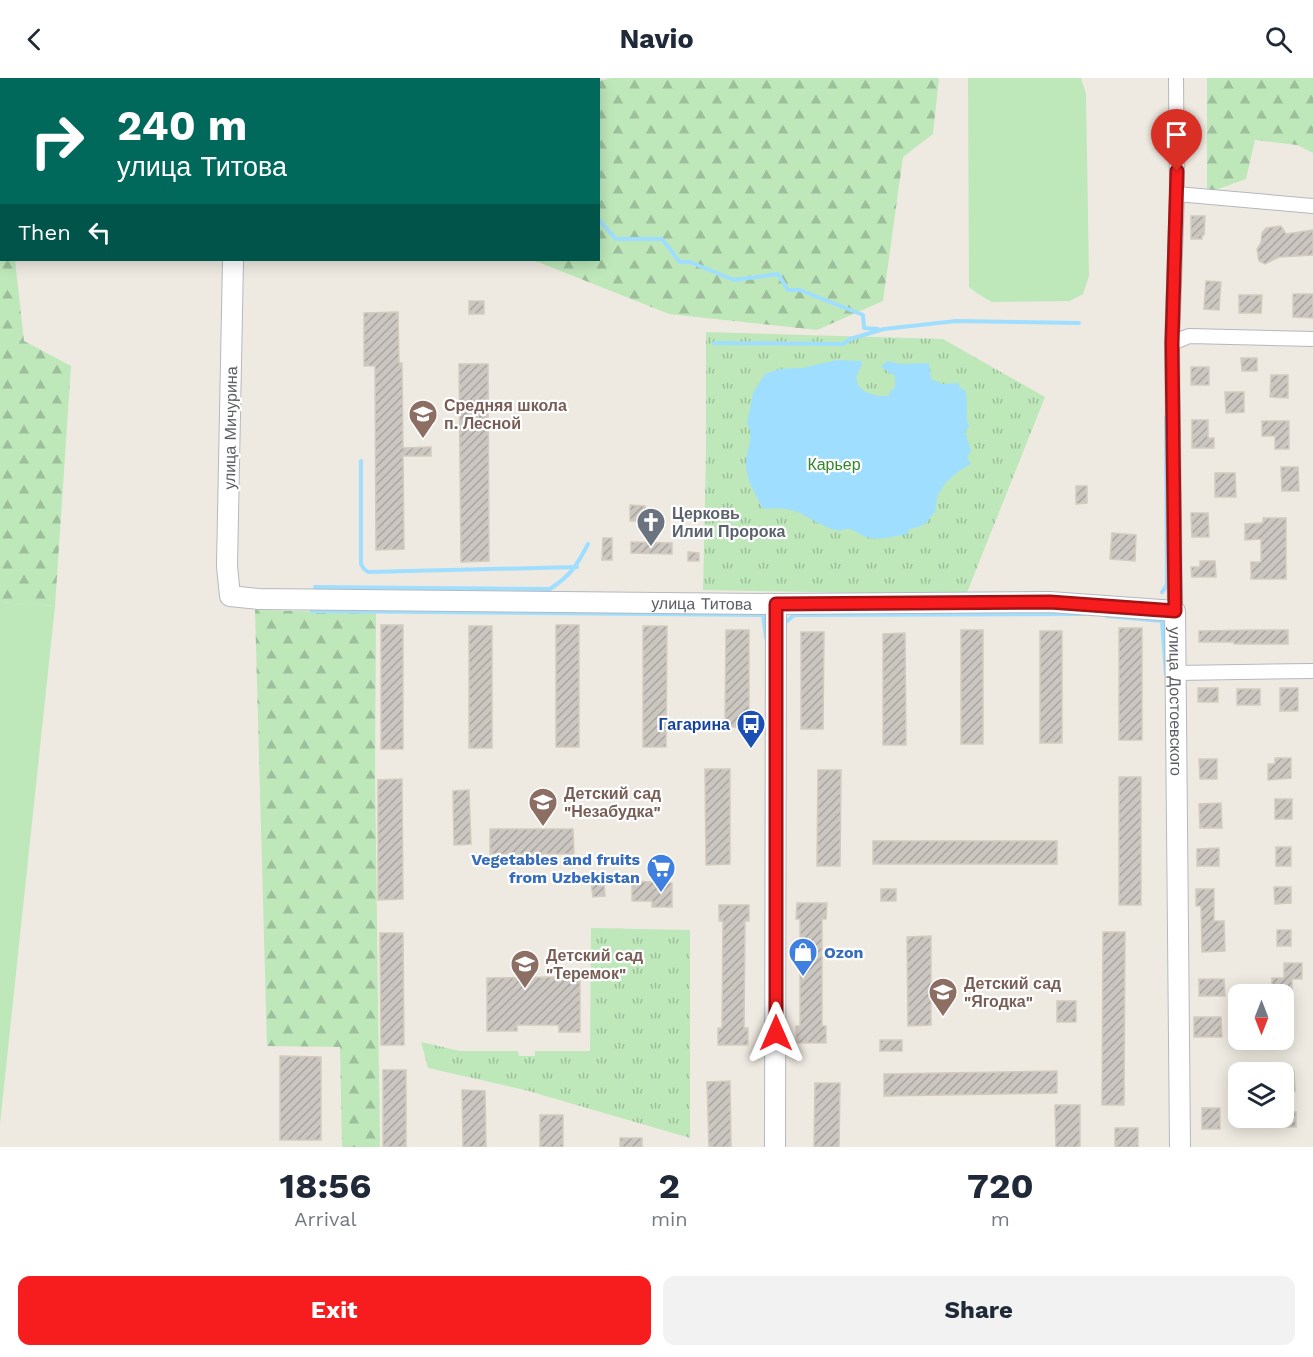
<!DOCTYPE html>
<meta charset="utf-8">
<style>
:root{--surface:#fff;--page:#f2f2f3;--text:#1f2937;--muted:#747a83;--accent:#f71d1f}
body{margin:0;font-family:"Work Sans",sans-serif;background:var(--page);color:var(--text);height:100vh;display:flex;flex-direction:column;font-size:22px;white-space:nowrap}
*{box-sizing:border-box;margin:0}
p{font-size:20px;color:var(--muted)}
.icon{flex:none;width:33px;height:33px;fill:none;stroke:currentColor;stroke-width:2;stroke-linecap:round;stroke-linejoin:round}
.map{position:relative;height:1069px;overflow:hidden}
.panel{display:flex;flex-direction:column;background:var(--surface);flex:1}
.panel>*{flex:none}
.hud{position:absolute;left:0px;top:0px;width:600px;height:183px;box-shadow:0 3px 15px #0003;background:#00695c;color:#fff;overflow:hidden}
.needle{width:39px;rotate:180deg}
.buttons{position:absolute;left:1228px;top:906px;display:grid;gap:12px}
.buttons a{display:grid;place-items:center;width:66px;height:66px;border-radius:12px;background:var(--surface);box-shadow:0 3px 15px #0003;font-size:30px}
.pin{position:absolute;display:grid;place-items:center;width:51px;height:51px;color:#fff;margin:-62px -26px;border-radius:50% 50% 50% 0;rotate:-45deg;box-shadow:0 0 6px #0007}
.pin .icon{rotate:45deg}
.me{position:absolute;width:66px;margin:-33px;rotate:0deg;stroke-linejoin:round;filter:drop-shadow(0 0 4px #0008)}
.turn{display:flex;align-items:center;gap:21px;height:126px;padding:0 18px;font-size:27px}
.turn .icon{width:78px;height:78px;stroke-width:2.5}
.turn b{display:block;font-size:42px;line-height:51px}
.then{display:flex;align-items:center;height:57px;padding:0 18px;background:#0003;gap:12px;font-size:22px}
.eta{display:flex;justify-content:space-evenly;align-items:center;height:102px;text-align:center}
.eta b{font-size:36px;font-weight:700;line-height:42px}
.primary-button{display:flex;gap:12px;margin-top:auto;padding:12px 18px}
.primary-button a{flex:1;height:69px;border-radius:12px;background:var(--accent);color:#fff;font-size:24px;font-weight:700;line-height:69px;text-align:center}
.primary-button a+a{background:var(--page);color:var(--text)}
header{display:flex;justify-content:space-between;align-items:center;height:78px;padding:0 18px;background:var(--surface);font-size:27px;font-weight:700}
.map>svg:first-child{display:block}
</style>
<header><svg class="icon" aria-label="back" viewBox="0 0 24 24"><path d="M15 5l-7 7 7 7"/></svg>Navio<svg class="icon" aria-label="search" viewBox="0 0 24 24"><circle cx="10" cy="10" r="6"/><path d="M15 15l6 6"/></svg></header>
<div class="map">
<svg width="1313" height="1069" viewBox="0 0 1313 1069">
<defs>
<pattern id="forest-firs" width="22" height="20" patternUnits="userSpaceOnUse" patternTransform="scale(1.5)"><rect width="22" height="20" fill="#bee8ba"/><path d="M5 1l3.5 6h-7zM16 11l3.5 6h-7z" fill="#9dbf9b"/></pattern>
<pattern id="park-tufts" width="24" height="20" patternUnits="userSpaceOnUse" patternTransform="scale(1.5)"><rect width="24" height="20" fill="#bee8ba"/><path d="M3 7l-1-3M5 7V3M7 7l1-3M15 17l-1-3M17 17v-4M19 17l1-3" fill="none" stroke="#9dbf9b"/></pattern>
<pattern id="building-hatch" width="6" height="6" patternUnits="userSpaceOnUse" patternTransform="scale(1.5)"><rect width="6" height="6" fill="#cbc6c0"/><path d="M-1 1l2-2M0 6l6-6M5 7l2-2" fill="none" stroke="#a8a4a0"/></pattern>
</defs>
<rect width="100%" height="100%" fill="#eeeae1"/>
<!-- grass -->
<path fill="#bee8ba" d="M968 0H1081L1086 16 1089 198 1083 216 1070 223 992 224 978 216 969 209Z
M0 524 55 528 0 1046Z"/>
<!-- forest -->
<path fill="url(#forest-firs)" d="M256 0H474L475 1 256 2Z
M612 0H939L933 56 903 79 883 223 817 252 669 236 533 182H598L599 3Z
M1207 0H1313V75L1297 67 1255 62 1246 101 1207 115Z
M0 133 2 182H15L24 263 71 288 55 528 0 524Z
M255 532 376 535 375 696 380 1069H342L340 969 267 968Z"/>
<!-- park -->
<path fill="url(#park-tufts)" d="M706 254 943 261 1045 319 966 517 703 512 706 374Z
M591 850 690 852V1060L525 1012 428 990 421 964 460 973H518L519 978H535V973H590Z"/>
<!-- water -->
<path fill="#9fdeff" d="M837 282 861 283 862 287C846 308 868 319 887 318L895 309V298L881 289 887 283 901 286 929 285 931 301 942 306 958 305 960 310 965 312C969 325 964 337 969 349L965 354 971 373 967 380 971 386C957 393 942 405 937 420 936 425 936 430 935 435L931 438C929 446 917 450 909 451L908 456C894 458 880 463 867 459 861 458 855 452 850 451 843 450 841 455 832 451 802 440 800 427 763 431 756 417 746 402 746 386 746 372 755 358 747 345L753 315 765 296 780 291 802 290Z"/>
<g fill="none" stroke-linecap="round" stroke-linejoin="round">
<!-- stream -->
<path stroke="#9fdeff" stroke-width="4" d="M598 141 616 161H662L680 184H690L734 202 778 196 788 212H800L863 237 864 250 878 251
M714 265 843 266 850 261 884 251 956 243 1079 245
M361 383V486L364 491 368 494 577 489
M315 509 550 511C571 497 576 489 588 466
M1162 514 1167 507 1166 339
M312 533 763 537 766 560
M1107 538 1162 543 1166 597
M785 545 794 537 1085 536"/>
</g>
<!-- building -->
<path fill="url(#building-hatch)" stroke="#d3cbbe" stroke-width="1.5" d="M1191 138H1205L1204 157H1202V161H1191Z
M1281 148 1286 156 1313 152V177L1279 179 1265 186 1259 183 1257 171 1261 165 1262 155 1266 150Z
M1206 203 1221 204 1219 232 1204 231Z
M1293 216H1313V240L1293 239Z
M1239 217H1262L1261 235H1239Z
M469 223H484V236H469Z
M398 234 399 285H402L403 370 431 369V378H403L404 471 376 472 375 288H364V235Z
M1241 280H1257V293H1242Z
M459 286H488L489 483 461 484Z
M1191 289H1209V307H1191Z
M1271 297H1288V320L1270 319Z
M1225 314H1244V334L1226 335Z
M1192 342H1208V360H1214V370H1192Z
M1262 343H1289V371H1275V358H1262Z
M1281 389H1298L1299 413H1282Z
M1215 395H1235L1236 419H1215Z
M1076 408H1087V425L1076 426Z
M630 427 645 428V443H630Z
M1191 435H1208L1209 459H1192Z
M1263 440H1286V501H1251V484H1261V461L1245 462V446L1263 445Z
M1112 455 1136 457 1135 483 1110 481Z
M603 460H612V482H602Z
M631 464 672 465V476L631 475Z
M688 474 699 475V483H688Z
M1200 483H1215L1216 499H1192L1191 489H1200Z
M381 547H403V671H381Z
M556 547H579V669H556Z
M469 548H492V670H469Z
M643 548H667L666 669H643Z
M1119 550H1142V662H1119Z
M726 552H749V649H725Z
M961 552H983V666H961Z
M1256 552H1288V566H1234V564H1199V553Z
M1040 553H1062V665H1040Z
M801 554H824L823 651H801Z
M905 555 906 667H883V556Z
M1198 610H1218V624H1198Z
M1280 610H1298V633H1280Z
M1237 611H1260V627H1237Z
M1275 680H1291V700L1268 702V686H1275Z
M1199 681H1217V701H1200Z
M705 691H730V786L706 787Z
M818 692H841L840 788H817Z
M1119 699H1141V827H1119Z
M402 701 403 821 378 822V702Z
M469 712 471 766 454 767 453 713Z
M1275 721H1292V741H1275Z
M1221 725 1222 750H1200L1199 726Z
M490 751H573L574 776H490Z
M873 763H1057V786H873Z
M1276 769H1291V788H1276Z
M1219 770V788H1197V771Z
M632 803 672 805V829H652V823H632Z
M604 804 605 818 593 819 591 805Z
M1274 809H1291V825L1275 826Z
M881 811H896V823H881Z
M1196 811H1214V843H1224L1225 873 1202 874 1201 828H1196Z
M797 825H827L826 841H822V948H826V965H796V948H800V841H796Z
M719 827H749V843H745L744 950H748V967H718V950H722L723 843H719Z
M1277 852H1291V868H1277Z
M1103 854H1125L1124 1027H1102Z
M380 855H403L404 967H381Z
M931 858V947L908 948 907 859Z
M1284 885H1302V901H1292V916H1272V900H1284Z
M557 899H580V954H559V947H517V953H487V900Z
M1199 901H1224L1225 918H1199Z
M1057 923H1076V944H1057Z
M1194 939H1221L1222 959H1194Z
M1284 942H1293V963H1284Z
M880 962H902V973H880Z
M280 978 321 979V1062H280Z
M383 992H406V1069H383Z
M1057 993V1015L884 1018V996Z
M1284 993H1294L1295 1013 1284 1014Z
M730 1003 731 1069H709L707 1004Z
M815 1005H840L839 1069H814Z
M462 1012 485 1013 486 1069H463Z
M1055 1027H1080V1069H1056Z
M1202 1030H1220V1051H1202Z
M1284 1034H1296V1049H1277V1040H1284Z
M540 1037H563V1069H540Z
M1115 1050H1138V1069H1115Z
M620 1060H642V1069H620Z"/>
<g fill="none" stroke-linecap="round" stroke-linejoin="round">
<!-- street casing -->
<g stroke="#b4b8bd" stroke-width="16">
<path id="street" d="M1177 116 1313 128
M1172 265 1189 258 1313 261
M1175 533 1172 265 1177 116 1176 0
M1175 595 1313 593"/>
</g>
<!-- secondary casing -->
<g stroke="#b4b9bf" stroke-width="22">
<g id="secondary">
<path d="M234 2V0"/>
<path id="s1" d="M233 182 227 488 230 518 259 521 776 526 1050 524 1175 533 1180 1069"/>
<path d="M775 1069 776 526"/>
</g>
</g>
<!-- street -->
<use href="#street" stroke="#fff" stroke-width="14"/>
<!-- secondary -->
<use href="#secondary" stroke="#fff" stroke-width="20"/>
</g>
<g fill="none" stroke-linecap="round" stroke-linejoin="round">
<!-- route casing -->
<g stroke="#a11314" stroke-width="15">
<path id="route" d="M776 955V526L1050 524 1175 533 1172 265 1177 93"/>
</g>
<!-- route -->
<use href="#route" stroke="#f71d1f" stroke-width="10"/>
</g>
<!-- icons -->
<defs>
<g id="school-pin" transform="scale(1.5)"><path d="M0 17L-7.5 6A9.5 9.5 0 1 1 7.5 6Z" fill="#8d6e63" stroke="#fff"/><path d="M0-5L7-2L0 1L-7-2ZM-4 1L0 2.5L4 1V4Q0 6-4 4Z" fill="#fff"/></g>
<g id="church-pin" transform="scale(1.5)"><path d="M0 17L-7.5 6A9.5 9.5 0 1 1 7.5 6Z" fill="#6b7280" stroke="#fff"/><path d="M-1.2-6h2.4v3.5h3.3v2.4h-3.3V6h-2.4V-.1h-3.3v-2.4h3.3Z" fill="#fff"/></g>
<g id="bus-pin" transform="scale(1.5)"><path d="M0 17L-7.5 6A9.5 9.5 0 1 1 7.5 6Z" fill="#1a4fb4" stroke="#fff"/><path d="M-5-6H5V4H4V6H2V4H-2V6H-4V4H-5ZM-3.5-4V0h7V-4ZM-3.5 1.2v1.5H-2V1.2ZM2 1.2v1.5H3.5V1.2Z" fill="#fff"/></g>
<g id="supermarket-pin" transform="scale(1.5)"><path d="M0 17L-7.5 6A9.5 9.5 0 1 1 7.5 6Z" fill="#3f7fe0" stroke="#fff"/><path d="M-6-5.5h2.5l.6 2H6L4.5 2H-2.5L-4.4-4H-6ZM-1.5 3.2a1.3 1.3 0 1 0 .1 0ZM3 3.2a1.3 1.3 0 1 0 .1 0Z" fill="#fff"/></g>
<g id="shop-pin" transform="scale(1.5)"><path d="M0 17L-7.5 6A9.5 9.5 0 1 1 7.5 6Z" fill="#3f7fe0" stroke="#fff"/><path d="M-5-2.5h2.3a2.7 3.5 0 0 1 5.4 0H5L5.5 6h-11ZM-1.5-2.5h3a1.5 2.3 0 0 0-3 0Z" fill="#fff"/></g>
</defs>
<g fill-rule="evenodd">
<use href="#school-pin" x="423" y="336"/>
<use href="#church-pin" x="651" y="444"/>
<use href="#bus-pin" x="751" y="646"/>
<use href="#school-pin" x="543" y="724"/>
<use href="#supermarket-pin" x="661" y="790"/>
<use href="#shop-pin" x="803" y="874"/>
<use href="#school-pin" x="525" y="886"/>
<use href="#school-pin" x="943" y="914"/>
</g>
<g text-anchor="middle" stroke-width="4.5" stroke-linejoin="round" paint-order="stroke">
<!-- education labels -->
<g font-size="16" font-weight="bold" fill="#785e54" stroke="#fff" text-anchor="start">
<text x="444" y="333">Средняя школа<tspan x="444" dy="18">п. Лесной</tspan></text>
<text x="564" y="721">Детский сад<tspan x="564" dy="18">"Незабудка"</tspan></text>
<text x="546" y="883">Детский сад<tspan x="546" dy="18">"Теремок"</tspan></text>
<text x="964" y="911">Детский сад<tspan x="964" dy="18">"Ягодка"</tspan></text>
</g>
<!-- street labels -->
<g font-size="16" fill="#595e63" stroke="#fff">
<text transform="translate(230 350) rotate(-89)" y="6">улица Мичурина</text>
<text dy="6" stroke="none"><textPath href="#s1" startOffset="808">улица Титова</textPath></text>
<text dy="6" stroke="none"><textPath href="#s1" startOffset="1372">улица Достоевского</textPath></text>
</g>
<!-- park labels -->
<g font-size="16" fill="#31862e" stroke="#fff">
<text x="834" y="392">Карьер</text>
</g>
<!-- worship labels -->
<g font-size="16" font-weight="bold" fill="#5b616d" stroke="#fff" text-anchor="start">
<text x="672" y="441">Церковь<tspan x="672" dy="18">Илии Пророка</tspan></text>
</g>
<!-- transit labels -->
<g font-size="16" font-weight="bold" fill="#164399" stroke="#fff" text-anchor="end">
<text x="730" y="652">Гагарина</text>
</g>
<!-- shop labels -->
<g font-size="16" font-weight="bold" fill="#366cbe" stroke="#fff" text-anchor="end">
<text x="640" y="787">Vegetables and fruits<tspan x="640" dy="18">from Uzbekistan</tspan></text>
<text x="824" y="880" text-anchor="start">Ozon</text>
</g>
</g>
</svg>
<div class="buttons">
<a><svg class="needle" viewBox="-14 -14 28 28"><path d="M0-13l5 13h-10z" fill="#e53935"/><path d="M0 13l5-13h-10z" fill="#747a83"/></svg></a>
<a><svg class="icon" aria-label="layers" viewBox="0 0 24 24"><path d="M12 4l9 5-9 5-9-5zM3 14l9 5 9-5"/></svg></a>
</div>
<div class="pin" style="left:1177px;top:93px;background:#d93025"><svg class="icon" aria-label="arrive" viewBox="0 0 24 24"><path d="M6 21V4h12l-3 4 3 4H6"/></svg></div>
<svg class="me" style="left:776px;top:955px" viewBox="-20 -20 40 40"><path d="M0-17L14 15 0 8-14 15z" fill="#f71d1f" stroke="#fff" stroke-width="4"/></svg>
<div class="hud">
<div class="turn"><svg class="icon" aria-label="right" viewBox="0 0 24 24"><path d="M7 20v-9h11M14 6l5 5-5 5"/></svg><div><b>240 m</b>улица Титова</div></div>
<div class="then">Then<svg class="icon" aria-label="left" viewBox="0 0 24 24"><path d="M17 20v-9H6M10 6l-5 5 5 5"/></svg></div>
</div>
</div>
<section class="panel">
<div class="eta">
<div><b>18:56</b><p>Arrival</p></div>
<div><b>2</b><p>min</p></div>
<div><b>720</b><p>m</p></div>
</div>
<div class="primary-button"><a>Exit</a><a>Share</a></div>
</section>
